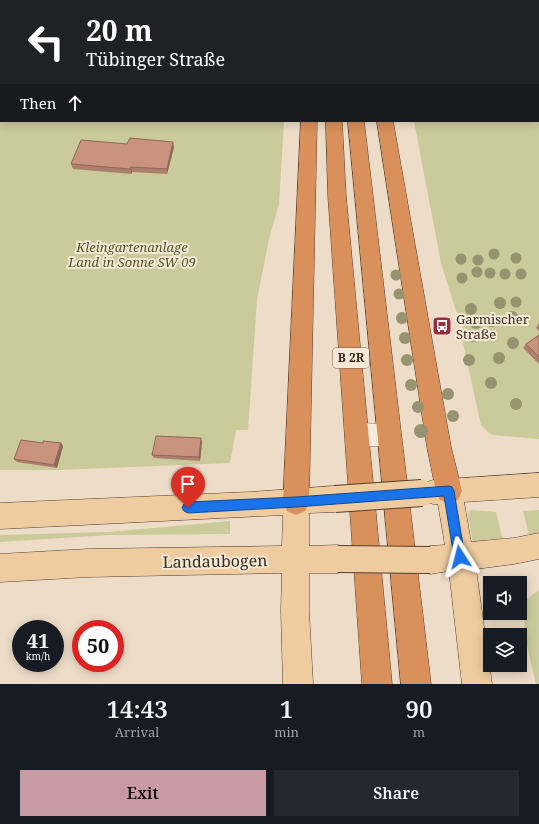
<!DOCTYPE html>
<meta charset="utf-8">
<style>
:root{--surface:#171b24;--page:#242831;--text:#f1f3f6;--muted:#9ea1a6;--accent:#c89aa3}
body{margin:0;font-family:"Noto Serif",serif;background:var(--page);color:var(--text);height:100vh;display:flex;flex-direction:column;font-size:15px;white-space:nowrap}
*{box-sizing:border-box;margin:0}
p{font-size:13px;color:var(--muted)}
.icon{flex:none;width:22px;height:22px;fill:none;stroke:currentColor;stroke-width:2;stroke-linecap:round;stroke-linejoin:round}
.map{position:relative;height:684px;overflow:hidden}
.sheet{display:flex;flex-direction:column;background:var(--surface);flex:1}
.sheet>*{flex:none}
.hud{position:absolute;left:0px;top:0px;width:539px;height:122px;box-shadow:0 2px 10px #0003;background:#202124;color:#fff;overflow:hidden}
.controls{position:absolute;left:483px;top:576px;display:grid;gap:8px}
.controls a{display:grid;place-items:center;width:44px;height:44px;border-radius:0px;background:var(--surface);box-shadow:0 2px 10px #0003;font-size:20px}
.speed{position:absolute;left:12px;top:620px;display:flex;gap:8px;font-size:20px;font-weight:700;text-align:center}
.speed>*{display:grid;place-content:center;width:52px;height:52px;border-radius:50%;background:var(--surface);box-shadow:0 2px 10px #0003;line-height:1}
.speed small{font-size:10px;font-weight:400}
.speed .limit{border:6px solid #d22;background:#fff;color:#111}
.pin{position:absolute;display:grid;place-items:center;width:34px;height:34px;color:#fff;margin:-41px -17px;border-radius:50% 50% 50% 0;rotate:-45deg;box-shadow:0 0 4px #0007}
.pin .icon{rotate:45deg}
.me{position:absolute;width:44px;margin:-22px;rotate:351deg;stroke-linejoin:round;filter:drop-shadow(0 0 3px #0008)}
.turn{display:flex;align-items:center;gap:14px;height:84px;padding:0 20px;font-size:18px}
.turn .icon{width:52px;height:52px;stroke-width:2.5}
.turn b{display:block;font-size:28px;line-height:34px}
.then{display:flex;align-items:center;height:38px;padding:0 20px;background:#0003;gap:8px;font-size:15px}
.eta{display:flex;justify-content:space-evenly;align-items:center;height:68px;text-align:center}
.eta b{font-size:24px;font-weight:600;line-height:28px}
.button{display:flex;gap:8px;margin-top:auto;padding:8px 20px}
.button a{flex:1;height:46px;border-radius:0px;background:var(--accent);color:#111;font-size:16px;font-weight:600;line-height:46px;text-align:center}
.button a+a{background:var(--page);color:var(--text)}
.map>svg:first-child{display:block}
</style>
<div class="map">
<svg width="539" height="684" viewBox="0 0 539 684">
<rect width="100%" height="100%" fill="#eddcc7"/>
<!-- green -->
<path fill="#cbca9a" d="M0 0H287L1 1V121H284L279 204 269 239 257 300 248 430H236L230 463 59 470H0Z
M379 0H539V439L493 435 489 433 481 425 461 334 463 330 460 315 456 311 441 263 414 121H538V1Z
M471 510 496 512 503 541 473 543 468 516 469 512Z
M539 510V533L529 535 523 511Z
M230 521V534L109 535 0 542V535L109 532Z
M539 590V684H536L524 633 525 601Z"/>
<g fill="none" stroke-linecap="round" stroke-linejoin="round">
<!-- minor casing -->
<g stroke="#886e5c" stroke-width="1">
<path id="minor" d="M358 423 389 424 398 427 401 435 398 443C383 448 364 447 349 442L346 434 349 426Z"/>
</g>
<!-- major casing -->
<g stroke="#563d30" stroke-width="1">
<path id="major" d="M539 473V497L464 502 471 542 514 538 539 533V559L514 564 476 569 492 684H462L449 571 430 574 420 570 416 560 420 550 430 546 445 545 438 504H433L424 501 420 492 424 483 433 480Z
M335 486 344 490 348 499 344 508 335 512 309 513V546L338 545 348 549 352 559 348 569 338 573H309V611L313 684H283L281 611 282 573 88 577 0 582V554L88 549 282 546 283 515 0 529V503L250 492Z"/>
</g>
<!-- highway casing -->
<g stroke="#563d30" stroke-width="1">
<path id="highway" d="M313 0H327V1H313Z
M333 0H347V1H333Z
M352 0H366V1H352Z
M301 121H317L309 502 305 511 296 515 287 511 283 502Z
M326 121H342L346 196 392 684H362L328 196Z
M348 121H364L431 684H401Z
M377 121H393L451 447 462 491 458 500 449 503 440 500 436 491 427 447Z"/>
</g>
<!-- minor -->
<use href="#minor" fill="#f8ebda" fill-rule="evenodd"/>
<!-- major -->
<use href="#major" fill="#efcca0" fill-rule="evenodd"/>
<!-- highway -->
<use href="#highway" fill="#d9905a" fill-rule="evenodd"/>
<!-- major-bridge casing -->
<g stroke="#563d30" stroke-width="28" stroke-linecap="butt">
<path id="major-bridge" d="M335 499 422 493
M338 559 430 560"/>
</g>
<!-- major-bridge -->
<use href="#major-bridge" stroke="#efcca0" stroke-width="26"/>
</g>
<!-- trees -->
<g fill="#97926f">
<circle cx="494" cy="254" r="5.5"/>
<circle cx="516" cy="258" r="5.5"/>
<circle cx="461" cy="259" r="5.5"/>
<circle cx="478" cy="260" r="5.5"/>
<circle cx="477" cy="272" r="5.5"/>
<circle cx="490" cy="273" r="5.5"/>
<circle cx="505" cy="274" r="5.5"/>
<circle cx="521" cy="274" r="5.5"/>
<circle cx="396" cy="275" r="5.5"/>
<circle cx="462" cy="278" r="5.5"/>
<circle cx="399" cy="294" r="5.5"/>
<circle cx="516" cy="302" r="5.5"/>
<circle cx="500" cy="303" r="6"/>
<circle cx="471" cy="309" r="6"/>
<circle cx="512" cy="317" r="6"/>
<circle cx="402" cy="318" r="6"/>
<circle cx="492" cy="321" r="6"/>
<circle cx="476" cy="323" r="6"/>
<circle cx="473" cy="336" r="6"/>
<circle cx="405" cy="338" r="6"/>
<circle cx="513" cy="343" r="6"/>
<circle cx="499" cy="358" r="6"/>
<circle cx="407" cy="360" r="6"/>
<circle cx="469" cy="360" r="6"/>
<circle cx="491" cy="383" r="6"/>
<circle cx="411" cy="385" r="6"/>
<circle cx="448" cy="394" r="6"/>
<circle cx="516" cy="404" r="6"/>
<circle cx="418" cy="407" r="6"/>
<circle cx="453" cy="416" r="6"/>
<circle cx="421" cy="431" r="7"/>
</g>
<!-- wall -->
<path fill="#ae7e6c" d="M0 15H1V39H0Z
M539 27V51H538V28Z
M127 144 174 147 167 174 132 172V174L73 169 71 164Z
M539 323V331L536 328Z
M539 335V364L523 348 526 344Z
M202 442 200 461 154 458 152 455Z
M63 446 57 468 17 462 14 459Z"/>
<!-- shaded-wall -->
<path fill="#8d6758" d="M436 0H456L451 1H435Z
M173 142 174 147 167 174V169Z
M131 167 132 172V174L130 169Z
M201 438 202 442 200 461 199 457Z
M61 443 63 446 57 468 54 465Z"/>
<!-- building -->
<path fill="#ca937d" stroke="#8d6758" d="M215 0H264V1H215Z
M390 0H436V1H390Z
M499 0H514V1H500Z
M0 15H1V32H0Z
M539 27V46H538V28Z
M130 138 173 142 167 169 131 167 130 169 71 164 81 140 127 144Z
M539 335V357L526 344Z
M156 436 201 438 199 457 152 455Z
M21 440 43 443V441L61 443 54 465 14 459Z"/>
<!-- route -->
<path fill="#1a73e8" stroke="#114b97" d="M449 486 452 487 454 491 465 557 464 561 460 563 456 561 454 557 444 496 296 507 188 513 184 511 182 508 184 504 188 502 296 497Z"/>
<!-- icons -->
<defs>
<g id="bus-square" transform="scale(1)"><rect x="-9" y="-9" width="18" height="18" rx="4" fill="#962e3d" stroke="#f5e8d6"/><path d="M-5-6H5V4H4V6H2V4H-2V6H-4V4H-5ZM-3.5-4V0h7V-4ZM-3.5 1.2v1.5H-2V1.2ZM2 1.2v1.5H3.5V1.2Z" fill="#fff"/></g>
</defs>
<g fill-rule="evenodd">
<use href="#bus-square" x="442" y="326"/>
</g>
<g text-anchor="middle" stroke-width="4" stroke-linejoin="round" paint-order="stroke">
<!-- shield labels -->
<rect fill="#f5e8d6" stroke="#716257" stroke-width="1" x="333" y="348" width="36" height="20" rx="3"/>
<g font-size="12" font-weight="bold" fill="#392920">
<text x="351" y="362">B 2R</text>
</g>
<!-- park labels -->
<g font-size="13" font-style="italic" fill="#505527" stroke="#f5e8d6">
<text x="132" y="252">Kleingartenanlage<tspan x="132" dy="15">Land in Sonne SW 09</tspan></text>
</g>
<!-- poi labels -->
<g font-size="13" fill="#392920" stroke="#f5e8d6" text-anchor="start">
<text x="456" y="324">Garmischer<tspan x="456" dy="15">Straße</tspan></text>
</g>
<!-- near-street labels -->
<g font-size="16" fill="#392920" stroke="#f5e8d6">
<text transform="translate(215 561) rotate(-1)" y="6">Landaubogen</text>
</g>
</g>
</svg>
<div class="controls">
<a><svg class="icon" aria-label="sound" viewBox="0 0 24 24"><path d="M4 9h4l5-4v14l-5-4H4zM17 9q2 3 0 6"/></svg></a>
<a><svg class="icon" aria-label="layers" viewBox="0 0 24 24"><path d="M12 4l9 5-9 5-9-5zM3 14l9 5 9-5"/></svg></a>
</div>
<div class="speed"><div>41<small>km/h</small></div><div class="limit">50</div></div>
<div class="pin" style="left:188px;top:508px;background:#d93025"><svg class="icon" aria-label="arrive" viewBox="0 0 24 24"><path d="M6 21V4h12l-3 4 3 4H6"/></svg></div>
<svg class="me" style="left:460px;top:557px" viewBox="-20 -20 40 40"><path d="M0-17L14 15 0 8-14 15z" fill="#1a73e8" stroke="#fff" stroke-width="4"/></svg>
<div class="hud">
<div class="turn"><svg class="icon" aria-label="left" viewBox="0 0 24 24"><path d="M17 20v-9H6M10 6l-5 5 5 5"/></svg><div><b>20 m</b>Tübinger Straße</div></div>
<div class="then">Then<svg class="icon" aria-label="ahead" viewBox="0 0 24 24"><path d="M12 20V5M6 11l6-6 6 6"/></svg></div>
</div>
</div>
<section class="sheet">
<div class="eta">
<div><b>14:43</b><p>Arrival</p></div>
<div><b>1</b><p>min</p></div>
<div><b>90</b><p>m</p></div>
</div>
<div class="button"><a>Exit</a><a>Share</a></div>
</section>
